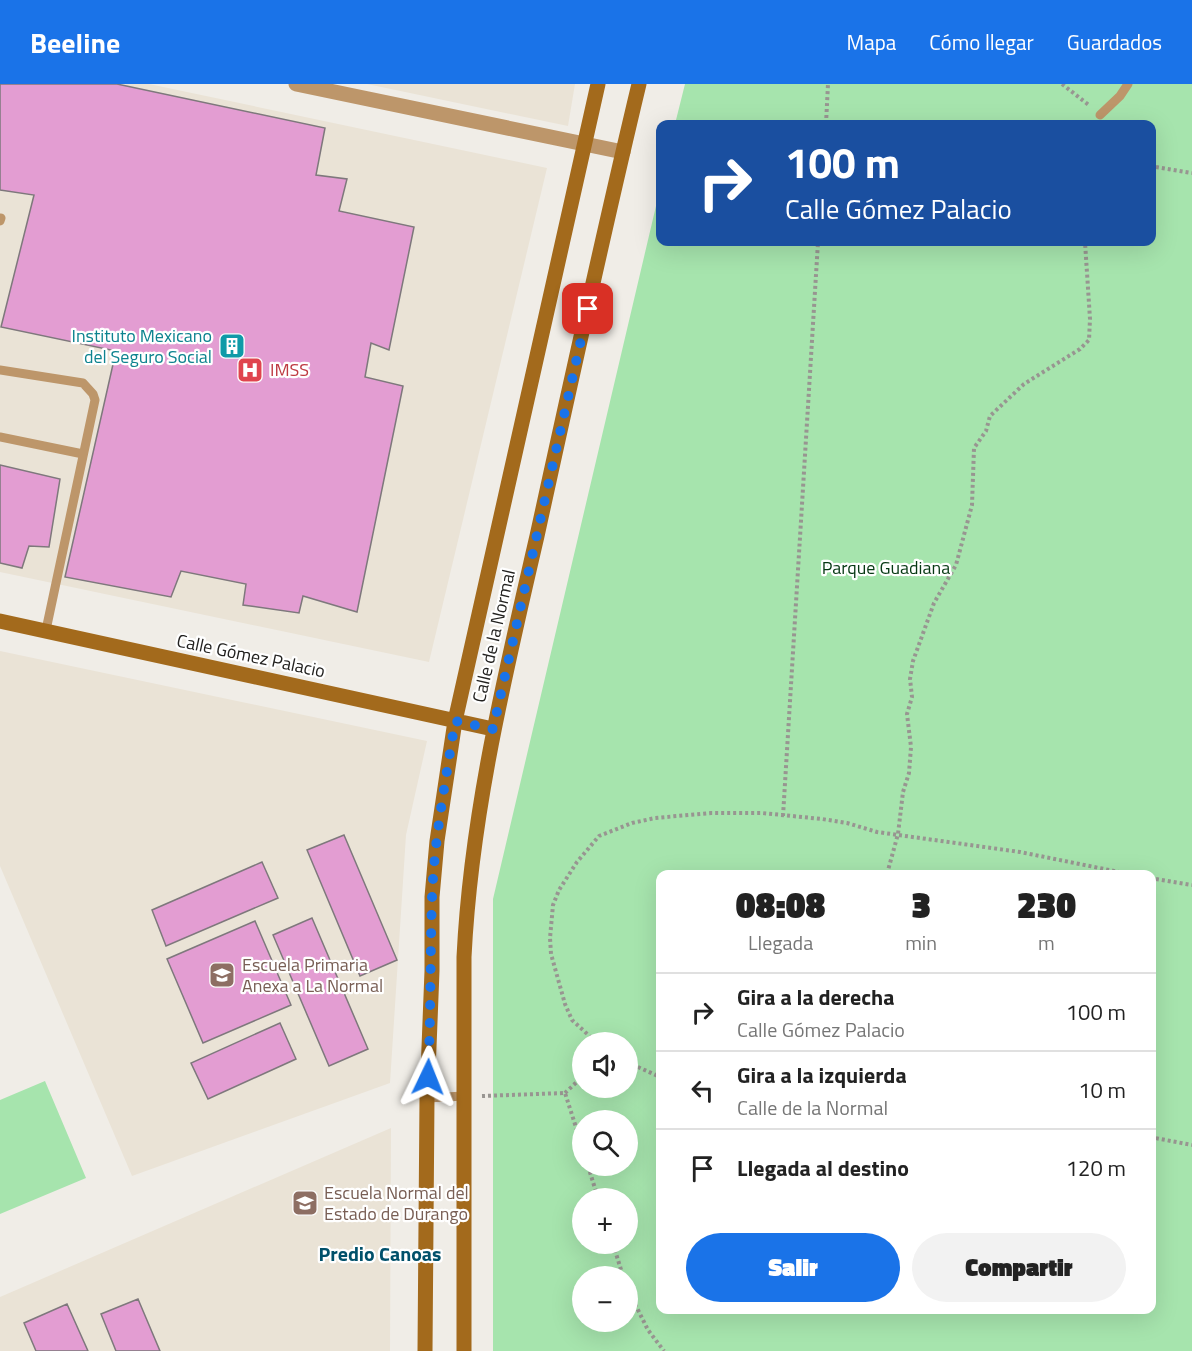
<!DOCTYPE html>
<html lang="es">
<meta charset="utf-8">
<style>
:root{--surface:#fff;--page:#f2f2f2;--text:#222;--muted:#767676;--line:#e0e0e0;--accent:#1a73e8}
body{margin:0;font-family:"Titillium Web",sans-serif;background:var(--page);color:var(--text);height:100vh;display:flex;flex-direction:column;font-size:22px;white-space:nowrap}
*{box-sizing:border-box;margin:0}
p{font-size:20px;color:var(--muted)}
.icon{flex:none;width:33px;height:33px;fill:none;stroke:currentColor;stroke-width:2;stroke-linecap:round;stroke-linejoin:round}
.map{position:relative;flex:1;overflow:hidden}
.details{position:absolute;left:656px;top:786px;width:500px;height:444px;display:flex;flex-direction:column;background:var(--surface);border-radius:12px;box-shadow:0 6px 24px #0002}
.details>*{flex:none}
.guide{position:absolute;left:656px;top:36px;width:500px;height:126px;border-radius:12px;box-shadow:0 6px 24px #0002;background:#1a4fa0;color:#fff;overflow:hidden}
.fabs{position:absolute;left:572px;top:948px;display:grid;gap:12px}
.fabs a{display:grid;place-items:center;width:66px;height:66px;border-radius:50%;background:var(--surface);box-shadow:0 6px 24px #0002;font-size:30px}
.pin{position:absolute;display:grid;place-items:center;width:51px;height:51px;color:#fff;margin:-26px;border-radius:12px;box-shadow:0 3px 9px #0006}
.me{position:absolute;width:66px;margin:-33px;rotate:2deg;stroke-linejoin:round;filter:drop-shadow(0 0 4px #0008)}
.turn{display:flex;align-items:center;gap:21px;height:126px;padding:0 30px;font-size:27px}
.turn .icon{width:78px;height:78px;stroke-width:2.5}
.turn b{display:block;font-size:42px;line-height:51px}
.eta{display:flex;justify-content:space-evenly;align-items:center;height:102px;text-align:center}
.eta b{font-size:36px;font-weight:800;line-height:42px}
.button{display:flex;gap:12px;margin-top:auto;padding:12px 30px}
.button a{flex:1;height:69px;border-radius:36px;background:var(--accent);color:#fff;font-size:24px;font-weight:800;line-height:69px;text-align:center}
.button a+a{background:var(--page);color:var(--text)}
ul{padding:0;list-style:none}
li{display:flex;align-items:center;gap:18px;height:78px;padding:0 30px;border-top:2px solid var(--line)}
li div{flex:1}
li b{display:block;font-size:22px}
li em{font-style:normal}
header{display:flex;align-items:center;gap:36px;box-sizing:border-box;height:84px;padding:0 30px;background:var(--accent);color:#fff}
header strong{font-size:28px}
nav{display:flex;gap:33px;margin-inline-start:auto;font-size:21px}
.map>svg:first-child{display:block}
</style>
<header>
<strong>Beeline</strong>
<nav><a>Mapa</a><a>Cómo llegar</a><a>Guardados</a></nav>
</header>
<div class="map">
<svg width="1192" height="1267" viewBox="0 0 1192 1267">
<rect width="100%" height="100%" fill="#f0ede7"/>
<!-- built -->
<path fill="#eae3d6" d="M0 0H149L547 84 429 578 0 488Z
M367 0H575L568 42Z
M0 567 427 657 406 751 390 999 132 1092 0 782Z
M391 1044 390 1267H0V1213Z"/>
<!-- green -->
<path fill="#a6e4ad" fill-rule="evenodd" d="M685 0H1192V1267H493V815L660 105V158H1150V40H675ZM660 790H1150V1226H660ZM582 958H627V1004H582ZM582 1036H627V1082H582ZM582 1114H627V1160H582ZM582 1192H627V1238H582Z
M45 997 86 1094 0 1130V1016Z"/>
<!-- building -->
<path fill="#e39dd2" stroke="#7e787c" stroke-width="1.5" d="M0 0H117L325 44 316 91 347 95 339 127 414 143 389 266 371 259 365 293 403 302 357 528 303 512 299 529 243 521 246 500 181 487 171 513 65 493 116 267 1 243 34 111 0 106Z
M0 381 60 395 49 463 29 462 22 484 0 479Z
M344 751 397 876 360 892 307 766Z
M262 778 278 814 166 862 152 826Z
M312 834 368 965 329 982 273 851Z
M255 837 291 921 203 959 167 875Z
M280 939 296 975 208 1015 191 979Z
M138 1215 160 1267H116L101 1230Z
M67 1220 88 1267H36L24 1239Z"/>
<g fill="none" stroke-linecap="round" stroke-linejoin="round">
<!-- path -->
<path stroke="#989591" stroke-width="4" stroke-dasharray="3 3" stroke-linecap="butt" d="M1062 0 1090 22
M826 40 828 0
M1150 82 1192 89
M783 732 818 158
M887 790 898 750 903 708 909 689 911 663 907 630 912 613 910 595 913 577 934 519 956 481 972 421 974 364 986 347 990 332 1024 300 1080 265 1089 256 1090 235 1085 158
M1150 794 1192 801
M596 958 572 936 565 920 551 870 550 854 553 821 559 806 577 778 599 752 632 739 655 734 711 729H762L822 735 847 739 877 748 1020 768 1129 790
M627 978 660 993
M565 1009 582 993
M482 1012 565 1009 582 1062
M1150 1053 1192 1061
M588 1082 598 1114
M613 1160 623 1192
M627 1204 648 1246 664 1267"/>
<!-- lane -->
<path stroke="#bd966a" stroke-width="9" d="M1100 31 1120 12 1128 0
M0 137 1 134
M0 286 83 299 93 310 95 316 46 546
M0 353 83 370
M427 1014 464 1012"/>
<!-- street -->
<path stroke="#bd966a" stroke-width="15" d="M296 0 623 68"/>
<!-- secondary -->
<path stroke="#a36a1c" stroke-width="15" d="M0 537 493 645
M425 1267 427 1014 432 887V813L437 757 455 637 598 0
M464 1267V873C471 730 505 591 537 452 570 301 603 150 639 0"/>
</g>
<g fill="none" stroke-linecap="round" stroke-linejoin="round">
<!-- route -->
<path stroke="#1a73e8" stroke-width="10" stroke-dasharray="0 18" d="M428 993C431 933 430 874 432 814 434 755 446 696 455 637L493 645 588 225"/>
</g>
<!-- icons -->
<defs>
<g id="building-square" transform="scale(1.35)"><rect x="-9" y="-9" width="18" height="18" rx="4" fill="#0f9aa8" stroke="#fff"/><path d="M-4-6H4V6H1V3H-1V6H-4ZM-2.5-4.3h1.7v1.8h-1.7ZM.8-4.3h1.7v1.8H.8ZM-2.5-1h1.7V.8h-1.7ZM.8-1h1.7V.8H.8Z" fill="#fff"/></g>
<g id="hospital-square" transform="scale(1.35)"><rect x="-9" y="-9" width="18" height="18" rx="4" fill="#e0444e" stroke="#fff"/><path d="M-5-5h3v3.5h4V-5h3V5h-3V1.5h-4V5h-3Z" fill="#fff"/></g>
<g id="school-square" transform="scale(1.35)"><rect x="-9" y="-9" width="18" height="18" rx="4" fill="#8d6e63" stroke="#fff"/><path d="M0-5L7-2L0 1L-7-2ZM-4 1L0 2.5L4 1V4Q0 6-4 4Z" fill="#fff"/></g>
<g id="university-square" transform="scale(1.35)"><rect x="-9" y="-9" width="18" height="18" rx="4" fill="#8d6e63" stroke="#fff"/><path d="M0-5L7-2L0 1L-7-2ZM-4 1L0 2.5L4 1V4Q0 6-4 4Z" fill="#fff"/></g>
</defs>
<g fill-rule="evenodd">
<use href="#building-square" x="232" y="262"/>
<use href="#hospital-square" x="250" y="286"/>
<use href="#school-square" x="222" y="891"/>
<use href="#university-square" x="305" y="1119"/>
</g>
<g text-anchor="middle" stroke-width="4.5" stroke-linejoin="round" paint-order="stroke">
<!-- culture labels -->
<g font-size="18" fill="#0d838f" stroke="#fff" text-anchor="end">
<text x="212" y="258">Instituto Mexicano<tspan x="212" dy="21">del Seguro Social</tspan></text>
</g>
<!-- health labels -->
<g font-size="18" fill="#be3a42" stroke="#fff" text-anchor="start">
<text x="270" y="292">IMSS</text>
</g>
<!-- park labels -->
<g font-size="18" fill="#053812" stroke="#fff">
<text x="886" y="490">Parque Guadiana</text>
</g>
<!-- street labels -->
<g font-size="18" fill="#22211f" stroke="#fff">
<text transform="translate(494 552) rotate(-77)" y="6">Calle de la Normal</text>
<text transform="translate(251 572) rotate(12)" y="6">Calle Gómez Palacio</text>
</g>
<!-- education labels -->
<g font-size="18" fill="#785e54" stroke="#fff" text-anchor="start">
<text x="242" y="887">Escuela Primaria<tspan x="242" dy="21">Anexa a La Normal</tspan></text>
<text x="324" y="1115">Escuela Normal del<tspan x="324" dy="21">Estado de Durango</tspan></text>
</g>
<!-- neighbourhood labels -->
<g font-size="20" font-weight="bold" fill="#00506a" stroke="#fff">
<text x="380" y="1177">Predio Canoas</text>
</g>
</g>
</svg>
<div class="fabs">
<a><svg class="icon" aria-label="sound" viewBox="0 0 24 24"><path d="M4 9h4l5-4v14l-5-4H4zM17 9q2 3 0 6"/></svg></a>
<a><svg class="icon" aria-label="search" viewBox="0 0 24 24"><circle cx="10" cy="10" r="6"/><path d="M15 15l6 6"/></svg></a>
<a>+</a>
<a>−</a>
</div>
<div class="pin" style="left:588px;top:225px;background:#d93025"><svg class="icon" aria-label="arrive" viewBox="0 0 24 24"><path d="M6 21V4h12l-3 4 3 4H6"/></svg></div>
<svg class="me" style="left:428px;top:993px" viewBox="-20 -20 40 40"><path d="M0-17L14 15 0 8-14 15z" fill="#1a73e8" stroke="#fff" stroke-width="4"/></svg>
<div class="guide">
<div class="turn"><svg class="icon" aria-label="right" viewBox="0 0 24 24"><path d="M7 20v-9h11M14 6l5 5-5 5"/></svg><div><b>100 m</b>Calle Gómez Palacio</div></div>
</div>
<section class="details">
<div class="eta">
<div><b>08:08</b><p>Llegada</p></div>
<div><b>3</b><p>min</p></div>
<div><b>230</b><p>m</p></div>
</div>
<ul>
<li><svg class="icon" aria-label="right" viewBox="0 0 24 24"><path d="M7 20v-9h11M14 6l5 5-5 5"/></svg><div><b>Gira a la derecha</b><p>Calle Gómez Palacio</p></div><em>100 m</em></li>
<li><svg class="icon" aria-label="left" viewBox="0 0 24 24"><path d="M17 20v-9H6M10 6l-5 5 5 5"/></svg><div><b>Gira a la izquierda</b><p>Calle de la Normal</p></div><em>10 m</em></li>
<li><svg class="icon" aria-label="arrive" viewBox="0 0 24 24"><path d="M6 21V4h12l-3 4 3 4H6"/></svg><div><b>Llegada al destino</b></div><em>120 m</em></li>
</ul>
<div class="button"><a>Salir</a><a>Compartir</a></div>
</section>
</div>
